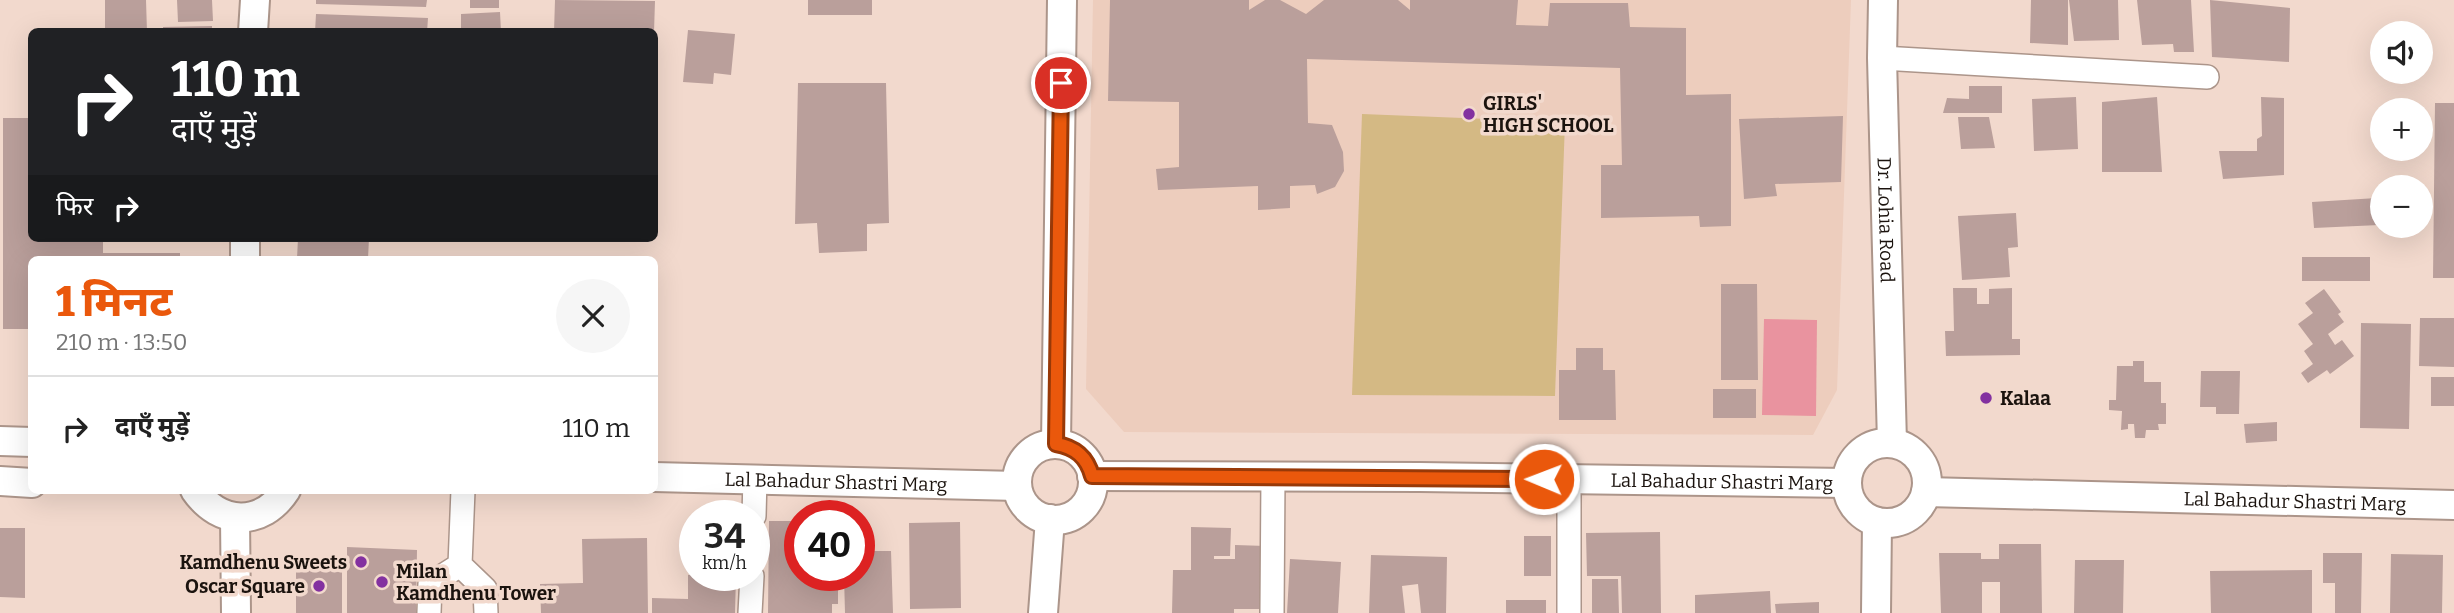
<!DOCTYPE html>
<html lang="hi">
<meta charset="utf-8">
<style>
:root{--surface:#fff;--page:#f6f6f6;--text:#222;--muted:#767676;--line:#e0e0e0;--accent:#ea580c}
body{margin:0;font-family:Bitter,"Noto Sans Devanagari",serif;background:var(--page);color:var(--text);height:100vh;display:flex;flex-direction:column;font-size:26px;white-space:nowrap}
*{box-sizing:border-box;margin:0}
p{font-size:23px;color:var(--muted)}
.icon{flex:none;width:38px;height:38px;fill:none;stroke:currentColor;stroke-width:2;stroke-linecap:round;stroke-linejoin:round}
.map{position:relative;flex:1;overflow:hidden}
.sheet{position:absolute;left:28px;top:256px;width:630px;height:238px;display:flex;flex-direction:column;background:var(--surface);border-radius:10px;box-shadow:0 7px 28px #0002}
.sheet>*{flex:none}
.hud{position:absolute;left:28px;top:28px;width:630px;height:214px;border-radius:10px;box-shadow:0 7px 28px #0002;background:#202124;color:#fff;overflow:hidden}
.controls{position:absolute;left:2370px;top:21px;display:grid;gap:14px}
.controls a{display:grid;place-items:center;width:63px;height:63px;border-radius:50%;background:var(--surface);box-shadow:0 7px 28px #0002;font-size:35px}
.speed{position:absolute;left:679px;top:500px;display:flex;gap:14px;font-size:35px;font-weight:700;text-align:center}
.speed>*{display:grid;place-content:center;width:91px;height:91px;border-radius:50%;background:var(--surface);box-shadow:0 7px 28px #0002;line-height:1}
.speed small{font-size:18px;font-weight:400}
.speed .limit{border:10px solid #d22;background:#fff;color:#111}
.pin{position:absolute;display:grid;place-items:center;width:60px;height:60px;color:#fff;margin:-30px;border:4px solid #fff;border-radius:50%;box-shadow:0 2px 7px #0007}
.me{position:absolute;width:77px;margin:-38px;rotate:271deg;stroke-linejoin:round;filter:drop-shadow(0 0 5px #0008)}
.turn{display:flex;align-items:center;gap:24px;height:147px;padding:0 28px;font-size:32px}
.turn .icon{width:91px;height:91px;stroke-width:2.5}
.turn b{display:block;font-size:49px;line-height:60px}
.then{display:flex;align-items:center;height:66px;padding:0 28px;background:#0003;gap:14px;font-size:26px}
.round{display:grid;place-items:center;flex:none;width:74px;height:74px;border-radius:37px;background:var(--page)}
.head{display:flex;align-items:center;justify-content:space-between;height:119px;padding:0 28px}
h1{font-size:42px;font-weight:800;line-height:52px;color:var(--accent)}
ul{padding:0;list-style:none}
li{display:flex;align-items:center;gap:21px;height:105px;padding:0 28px;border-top:2px solid var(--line)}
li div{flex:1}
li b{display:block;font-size:26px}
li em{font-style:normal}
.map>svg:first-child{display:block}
</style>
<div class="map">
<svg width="2454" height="613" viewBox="0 0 2454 613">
<rect width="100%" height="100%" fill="#f2d9cd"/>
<!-- built -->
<path fill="#edcdbd" d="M1093 0H1851L1837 390 1813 435 1124 432 1086 389Z"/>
<!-- green -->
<path fill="#d4b984" d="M1362 114 1565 122 1555 396 1352 395Z"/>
<!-- water -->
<path fill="#e9939f" d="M1764 319 1817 320 1816 416 1762 415Z"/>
<!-- building -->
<path fill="#ba9f9b" d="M105 0H146L147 32H105Z
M177 0H212L213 21 178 22Z
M316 0H427L426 7 316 4Z
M470 0H499V8H470Z
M555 0 655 1 654 32H554Z
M808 0H872V15H808Z
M1110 0H1249V10L1265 0H1280L1306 14 1324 0H1398L1410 10V0H1518L1516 25 1548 26 1550 3H1628L1630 27 1686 28V95L1731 94V226L1700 227 1699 216 1601 218V165H1622L1620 68 1307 59 1308 123 1332 125 1343 152 1344 171 1335 187 1317 194 1315 185 1290 186V208L1258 210V186L1158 190 1156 169 1179 167V102L1108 101Z
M2031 0H2068V45L2030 43Z
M2069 0H2118L2119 40 2074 41Z
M2137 0H2191L2194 52H2174L2173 44 2142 45Z
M2210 0 2290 8 2289 62 2212 57Z
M500 12 501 32H461V14Z
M316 14 428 18 427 32H315Z
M212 26V32H163V27Z
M688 30 735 34 731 75 714 73 713 84 683 82Z
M798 83H886L889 223 867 224V251L819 253 817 223 795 224Z
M1969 86H2002V113H1943L1947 98 1969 99Z
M2076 97 2078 149 2034 151 2032 99Z
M2157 97 2162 172H2102V102Z
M2261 97 2284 98V175L2223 179 2219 151H2257V139L2262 136Z
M2435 103H2454V278H2433Z
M1843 116 1841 182 1775 184 1777 196 1744 199 1739 119Z
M1958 117H1989L1995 148 1961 149Z
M3 118H32V238H103V253H180V259H32V329H3Z
M2377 198 2379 225 2314 228 2312 202Z
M2016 213 2018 247 2008 248 2010 277 1962 280 1958 216Z
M298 238H369L368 259H297Z
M2302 257H2370V281H2302Z
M1721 284H1757L1758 380H1721Z
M1953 288H1977V304H1989V289L2012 288V339H2020V355L1946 356 1945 331H1954Z
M2324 289 2341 312 2338 314 2344 322 2328 334 2335 345 2342 340 2354 356 2330 374 2327 370 2308 383 2301 373 2313 364 2304 351 2313 344 2298 324 2313 313 2305 303Z
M2420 318H2454V367L2419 366Z
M2361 323 2411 324 2409 429 2360 428Z
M1576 348H1603V370H1615L1616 420H1559V370H1576Z
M2133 361H2144V382H2161V403H2166V424H2158L2159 430H2146L2145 438H2135L2134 424H2128V429L2121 430 2122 411 2109 410V400H2116L2117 366H2133Z
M2201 371H2240L2239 414H2216V407H2200Z
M2431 377H2454V406H2431Z
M1713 389H1756V418H1713Z
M2277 422V441L2246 443 2244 424Z
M769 521H800V576H838V604H832V613H768Z
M960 522 961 608 910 609 909 523Z
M859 523H862L863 551H891L893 613H845L844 576H859Z
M1191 527 1231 528 1230 556H1214V559H1235V545L1266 546 1265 609H1234V613H1172L1173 570H1191Z
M0 528H25V598L0 597Z
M1660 532 1661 613H1622L1621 576H1587L1586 533Z
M1524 536H1551V576H1524Z
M647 538 648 613H541L540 584 583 583 582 539Z
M1999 544H2041L2042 613H2000V582H1982V613H1941L1939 553H1981V559H1999Z
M347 547 417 550 416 613H347Z
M2323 553H2362L2361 613H2335V583H2323Z
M2391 554 2443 555 2442 613H2390Z
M1371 555 1447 557 1446 613H1421L1418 584 1402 586 1405 613H1369Z
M296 558H342V613H296Z
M1290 559 1341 562 1338 613H1287Z
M2075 560H2124L2123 613H2074Z
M2312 570V613H2211L2210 571Z
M695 574 736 576 735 613H652V598L688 599V575Z
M1592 579H1618L1619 613H1592Z
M1770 591 1771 613H1695V595Z
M1506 600H1546V613H1506Z
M1819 602V613H1776L1775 604Z"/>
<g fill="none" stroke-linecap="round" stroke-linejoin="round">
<!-- minor casing -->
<g stroke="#ac958a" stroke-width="26">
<path id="minor" d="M1882 58 2207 77
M754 516 755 478
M460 565 485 589 486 613
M429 613 430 584 460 565 463 490
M750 613 752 576
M1272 613 1273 477
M1569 613V480"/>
</g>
<!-- tertiary casing -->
<g stroke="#ac958a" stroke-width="32">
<g id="tertiary">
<path id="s1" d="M1883 0 1882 58 1892 443"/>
<path d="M253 32 255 0"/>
<path d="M245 259V238"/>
<path d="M0 441 32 442"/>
<circle cx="1887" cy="483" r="40"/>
<path d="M1056 444 1062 0"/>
<circle cx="1055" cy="482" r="38"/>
<path id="s2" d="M1092 476 1420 477 1846 483"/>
<path id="s3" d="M654 477 1017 486"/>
<path d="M0 481 32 483"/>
<path d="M195 490C220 526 262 527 286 490"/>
<path id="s4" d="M1926 492 2454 505"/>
<path d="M235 518 236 613"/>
<path d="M1043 613 1050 519"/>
<path d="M1876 613 1877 522"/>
</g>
</g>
<!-- minor -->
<use href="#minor" stroke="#fff" stroke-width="23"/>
<!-- tertiary -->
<use href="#tertiary" stroke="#fff" stroke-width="28"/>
</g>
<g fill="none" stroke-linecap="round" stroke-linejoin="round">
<!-- route casing -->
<g stroke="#983908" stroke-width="18">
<path id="route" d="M1061 83 1056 444C1075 447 1087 457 1092 476L1544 479"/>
</g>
<!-- route -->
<use href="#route" stroke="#ea580c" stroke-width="12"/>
</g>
<!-- markers -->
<g fill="#8331a0" stroke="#f2d9cd" stroke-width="2.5">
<circle cx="1469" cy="114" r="7"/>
<circle cx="1986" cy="398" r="7"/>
<circle cx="361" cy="562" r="7"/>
<circle cx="382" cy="582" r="7"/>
<circle cx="319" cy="586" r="7"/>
</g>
<g text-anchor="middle" stroke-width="7" stroke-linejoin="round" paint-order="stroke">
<!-- poi labels -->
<g font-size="19" font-weight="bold" fill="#1b130e" stroke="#f2d9cd" text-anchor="start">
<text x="1483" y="110">GIRLS'<tspan x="1483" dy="22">HIGH SCHOOL</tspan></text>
<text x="2000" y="405">Kalaa</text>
<text x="347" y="569" text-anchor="end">Kamdhenu Sweets</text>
<text x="396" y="578">Milan<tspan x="396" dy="22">Kamdhenu Tower</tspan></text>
<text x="305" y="593" text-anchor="end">Oscar Square</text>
</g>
<!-- street labels -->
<g font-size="19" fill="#1b130e" stroke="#f2d9cd">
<text dy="7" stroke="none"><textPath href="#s1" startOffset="220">Dr. Lohia Road</textPath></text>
<text dy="7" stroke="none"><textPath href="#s3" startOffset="182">Lal Bahadur Shastri Marg</textPath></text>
<text dy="7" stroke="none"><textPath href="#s2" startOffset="630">Lal Bahadur Shastri Marg</textPath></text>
<text dy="7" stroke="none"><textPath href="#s4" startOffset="369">Lal Bahadur Shastri Marg</textPath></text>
</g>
</g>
</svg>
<div class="controls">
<a><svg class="icon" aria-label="sound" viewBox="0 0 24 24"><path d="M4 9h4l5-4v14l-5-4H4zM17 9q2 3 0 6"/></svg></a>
<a>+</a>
<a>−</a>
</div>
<div class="speed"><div>34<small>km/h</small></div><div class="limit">40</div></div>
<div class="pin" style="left:1061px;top:83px;background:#d93025"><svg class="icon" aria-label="arrive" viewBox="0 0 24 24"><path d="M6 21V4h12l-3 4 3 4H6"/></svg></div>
<svg class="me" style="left:1544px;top:479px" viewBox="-20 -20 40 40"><circle r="17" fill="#ea580c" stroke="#fff" stroke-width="3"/><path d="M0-11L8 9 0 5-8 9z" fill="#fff"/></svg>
<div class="hud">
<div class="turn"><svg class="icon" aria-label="right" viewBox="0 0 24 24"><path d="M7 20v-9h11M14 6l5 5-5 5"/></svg><div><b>110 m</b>दाएँ मुड़ें</div></div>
<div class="then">फिर<svg class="icon" aria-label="right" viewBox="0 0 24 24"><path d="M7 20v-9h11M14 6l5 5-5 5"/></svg></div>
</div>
<section class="sheet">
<div class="head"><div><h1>1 मिनट</h1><p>210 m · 13:50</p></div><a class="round"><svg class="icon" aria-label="close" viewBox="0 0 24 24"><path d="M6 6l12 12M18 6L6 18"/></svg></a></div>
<ul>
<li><svg class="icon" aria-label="right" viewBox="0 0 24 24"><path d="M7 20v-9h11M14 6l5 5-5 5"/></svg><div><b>दाएँ मुड़ें</b></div><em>110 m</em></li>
</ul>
</section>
</div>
